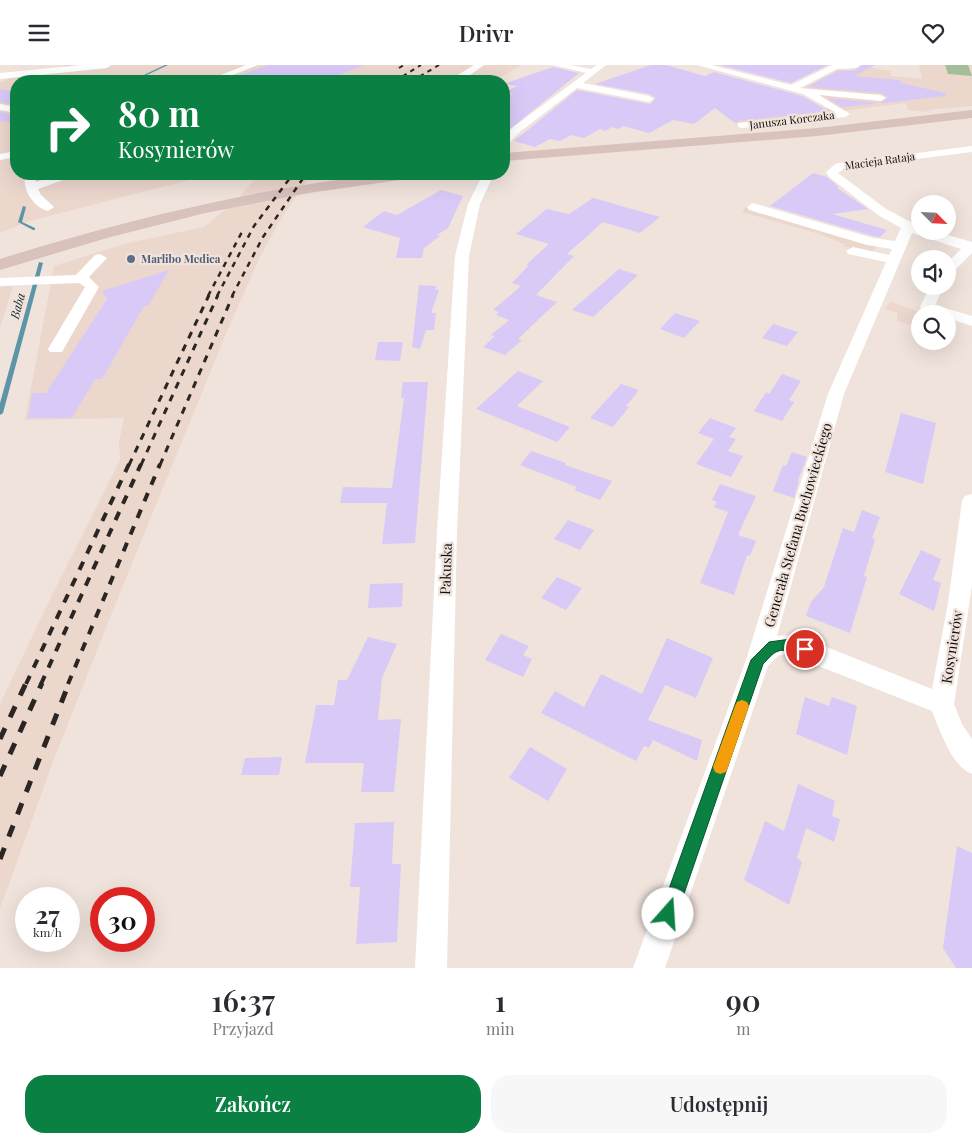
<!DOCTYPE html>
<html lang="pl">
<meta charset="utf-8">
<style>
:root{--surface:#fff;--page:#f7f7f7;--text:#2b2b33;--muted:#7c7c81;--accent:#0b8043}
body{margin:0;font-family:"Playfair Display",serif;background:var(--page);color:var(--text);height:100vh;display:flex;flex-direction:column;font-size:19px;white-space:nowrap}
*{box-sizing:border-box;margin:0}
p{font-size:16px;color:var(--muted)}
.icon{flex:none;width:28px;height:28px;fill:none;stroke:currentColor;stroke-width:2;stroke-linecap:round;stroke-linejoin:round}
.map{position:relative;height:903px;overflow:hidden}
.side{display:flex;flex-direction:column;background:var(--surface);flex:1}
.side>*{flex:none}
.top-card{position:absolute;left:10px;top:10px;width:500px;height:105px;border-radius:20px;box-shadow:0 5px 20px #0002;background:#0b8043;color:#fff;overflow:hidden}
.needle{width:32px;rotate:114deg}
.controls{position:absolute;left:911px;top:130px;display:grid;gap:10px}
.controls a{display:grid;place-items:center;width:45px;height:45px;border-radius:50%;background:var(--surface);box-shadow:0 5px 20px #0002;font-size:25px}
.speed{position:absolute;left:15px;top:822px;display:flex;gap:10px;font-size:25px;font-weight:700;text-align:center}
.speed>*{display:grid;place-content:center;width:65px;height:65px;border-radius:50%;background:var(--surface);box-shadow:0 5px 20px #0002;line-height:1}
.speed small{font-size:12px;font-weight:400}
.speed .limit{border:8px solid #d22;background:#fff;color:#111}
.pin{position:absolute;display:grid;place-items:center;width:42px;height:42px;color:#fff;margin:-21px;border:2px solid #fff;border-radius:50%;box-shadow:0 1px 5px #0007}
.me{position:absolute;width:55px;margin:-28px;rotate:19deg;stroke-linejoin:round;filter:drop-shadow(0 0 4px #0008)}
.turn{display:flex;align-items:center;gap:18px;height:105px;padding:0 25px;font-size:22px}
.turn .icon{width:65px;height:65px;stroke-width:2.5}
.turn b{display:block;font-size:35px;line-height:42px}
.eta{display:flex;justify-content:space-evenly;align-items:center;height:85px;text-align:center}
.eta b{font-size:30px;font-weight:600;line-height:35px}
.action{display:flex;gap:10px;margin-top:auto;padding:10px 25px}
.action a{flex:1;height:58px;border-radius:20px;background:var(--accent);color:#fff;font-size:20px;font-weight:600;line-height:58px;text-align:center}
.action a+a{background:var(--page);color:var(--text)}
header{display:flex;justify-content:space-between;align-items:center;height:65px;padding:0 25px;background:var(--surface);font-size:22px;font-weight:600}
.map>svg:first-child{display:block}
</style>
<header><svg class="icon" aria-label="menu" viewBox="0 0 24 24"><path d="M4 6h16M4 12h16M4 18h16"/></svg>Drivr<svg class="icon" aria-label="heart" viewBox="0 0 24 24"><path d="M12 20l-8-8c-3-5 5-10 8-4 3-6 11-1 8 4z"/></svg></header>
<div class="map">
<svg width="972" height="903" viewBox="0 0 972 903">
<rect width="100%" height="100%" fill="#f0e3dc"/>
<!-- built -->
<path fill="#ecd7cd" d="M67 0H522L503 11 486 16H16V109H212L30 156 0 168V17L11 13 43 9Z
M919 0H972V41L929 45V47L908 45 906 38 738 59 729 54 837 42 813 27 802 24 839 4 851 6 862 1 890 6 891 11 922 14Z
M259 109H311L279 157 259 194 228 264 113 545 54 694 0 844V639L54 526 120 395 119 377 124 353 25 355 54 201 124 179 204 162 237 135Z
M745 142 769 147 878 180 871 188 843 181 844 179 819 169 742 147Z
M13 221 0 263V222Z
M890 237 926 249H920V263L897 256V248L885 244Z"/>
<!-- green -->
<path fill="#a4be99" d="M945 0H968L972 11 948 9Z"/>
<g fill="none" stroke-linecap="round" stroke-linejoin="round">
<!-- stream -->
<path fill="#5c95a8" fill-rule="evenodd" d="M165 0H168L134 16H131Z
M23 141 26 142 22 157 35 163V165H33L18 157Z
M39 197 43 198 3 348 0 350V338Z"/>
</g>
<!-- building -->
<path fill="#d9c9f7" d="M268 0H364L325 16H230L229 14Z
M651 0H666L705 11 714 7 802 31 829 46 738 56 735 58 715 43 694 59 673 55 649 68 623 61 618 64 612 62 605 66 600 64 584 73 571 70 560 76 550 74 535 82 514 76 577 25 650 39 656 33 649 29 595 19Z
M719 0H828L791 18Z
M862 0H875L854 11 900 15 901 18 946 28 945 31 884 38H881L888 32 881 28 807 22 838 6 856 5Z
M553 2 579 8 504 69V33L513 29 505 27 518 21 504 19Z
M0 24 16 27V40L0 37Z
M827 33 880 38 842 42Z
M0 47 16 50V58L0 56Z
M813 108 827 112 839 122 837 123 868 144 832 149 887 165 880 172 873 171 770 141Z
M441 125 463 131 448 163 437 170 440 171 424 183 422 193H396L400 173 363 162 384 146 397 150Z
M593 133 660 152 640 168 603 157 567 189 574 191 536 230 557 237 518 274 522 275 505 290 483 282 495 271 491 270 509 255 496 250 499 247 493 245 521 221 512 218 529 200H526L549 179 516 169 547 144 569 149Z
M619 204 638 210 593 252 572 245Z
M169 205 148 241H144L102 314H95L72 353H28L32 328H46L107 234 102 226Z
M419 220 436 221 435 224 439 225 431 248H436L434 265H426L420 284 412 282Z
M675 248 700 256 684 273 660 264Z
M773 259 798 267 787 281 762 273Z
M378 277H403L400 296 375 295Z
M518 306 543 316 517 341 570 362 557 377 476 344Z
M782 309 801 316 789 335 794 337 782 356 754 346 766 327 769 329Z
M403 317H428L415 478 382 479 387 438H340L343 422 392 423 404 333H401Z
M621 319 639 325 626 341 629 342 613 362 590 353Z
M901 348 936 358 923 419 885 407Z
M710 353 736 363 729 372 736 374 728 386 743 391 731 412 696 399 714 374 698 368Z
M531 386 566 398 565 400 612 416 600 435 574 425 577 422 520 400Z
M792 387 807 392 798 415 799 416 794 433 773 426 783 400 786 401Z
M720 419 756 431 738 470 756 476 750 491 747 490 734 530 700 518 728 447 714 442 717 437 712 435Z
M862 445 880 452 872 473 875 474 864 511 867 512 850 568 806 551 811 537 824 522 843 463 854 467Z
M568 455 594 465 580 485 554 474Z
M921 485 941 494 933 515 941 518 934 546 899 529Z
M557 512 582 523 566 545 541 533Z
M403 518 402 542 368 543 370 519Z
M501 569 529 581 523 590 532 594 523 612 485 595Z
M368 572 397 579 382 613 378 655 401 654 394 727H361L364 698H305L316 640H334L338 615H347Z
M667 573 713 593 696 633 665 620 648 655 702 675 697 696 653 675 649 683 644 681 636 696 541 648 555 626 584 642 601 609 642 629Z
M805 632 829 641 832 632 857 641 847 690 796 669Z
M530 682 567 704 548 736 509 713Z
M282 692 279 710H241L245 693Z
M798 719 835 736 832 751 840 754 834 777 806 763 797 793 802 797 789 840 744 815 765 756 784 766Z
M394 757 392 799H401L397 877 356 879 360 822H350L355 758Z
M957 781 972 788V903H956L943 883Z"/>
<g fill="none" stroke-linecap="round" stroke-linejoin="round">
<!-- minor -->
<path fill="#fff" fill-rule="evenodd" d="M82 0H111L107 3 0 14V8Z
M246 0H258L218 16H206Z
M474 0H484L463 15 448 16Z
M553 0H570L591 4 597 0H606L583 18 649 31 654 34 649 37 577 23 521 66 508 79 504 80V71L513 62 586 8Z
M697 0H711L791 20 832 0H860L856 3 837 4 800 23 881 30 886 33 881 36 819 30 850 49 845 52 742 63 738 62V58L835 47 803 29Z
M0 39 16 42V48L0 45Z
M972 81V87L845 103 838 108 886 144 920 162V166H934L972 177V188L953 207 948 208V197L961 184 912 168 844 329 777 571 791 570 819 579 932 624 948 538 962 436 965 431 972 429V521L954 639 962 659 972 674V709C952 702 940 666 932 646L791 590H779L768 601 665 903H633L746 595 828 329 886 197 848 189 846 186 853 182 889 190 892 184 867 180 749 145 747 142 753 138 873 173 895 176 901 163 878 150 829 112 826 107 835 99 839 98Z
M16 86V92L0 95V89Z
M26 109H34L36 117 60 109H76L74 111 38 124 41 130 54 142 48 146C33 142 21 123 26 109Z
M483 109H494L480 139 469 191 457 466 447 903H415L437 466 455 191 468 139Z
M100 189 107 193 89 212 99 222 62 287H50L48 284 85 222 79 218 0 221V213L76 210 95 190Z
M930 221H944L935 240 972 251V261L948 253V249C938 249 926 250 920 242Z"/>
<!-- major -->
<path fill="#d9c1bc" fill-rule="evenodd" d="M972 45V53L817 71 504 96V88L817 63Z
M380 109H421L419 112 414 113 309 128 205 148 107 173 0 205V194C124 155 251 125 380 109Z"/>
<!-- rail-far4 -->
<path stroke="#2b2624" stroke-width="2" stroke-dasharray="4.5 4.5" stroke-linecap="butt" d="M399 3 404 0
M395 16 421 0
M412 16 439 0"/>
<!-- rail-far3 -->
<path stroke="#2b2624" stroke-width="2.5" stroke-dasharray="5.5 5.5" stroke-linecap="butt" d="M208 231 243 165
M217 231 254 161 293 109
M232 231 263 172 306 109"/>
<!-- rail-far2 -->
<path stroke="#2b2624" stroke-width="3" stroke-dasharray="7 7" stroke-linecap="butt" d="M129 400 209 230
M141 400 218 230
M160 400 233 230"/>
<!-- rail-far1 -->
<path stroke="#2b2624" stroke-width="4" stroke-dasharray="9 9" stroke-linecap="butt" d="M26 619 129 399
M41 619 141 399
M68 619 160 399"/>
<!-- rail -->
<path stroke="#2b2624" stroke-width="5" stroke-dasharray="12 12" stroke-linecap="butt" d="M0 674 26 618
M0 711 42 618
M0 794 69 618"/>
</g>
<!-- route -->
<path fill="#0b8043" stroke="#07532c" d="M791 574 810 580 812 584 810 588C799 592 787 581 776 587 772 589 767 595 763 599L677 849 675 855 668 857 662 855 660 849 751 595 769 577Z"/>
<!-- slow -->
<path fill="#f59e0b" d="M742 635 747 637 749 641 728 702 726 707 720 709 715 707 713 702 735 641 737 637Z"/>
<!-- markers -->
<circle fill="#5c6f8a" stroke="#f0e3dc" stroke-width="2" cx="131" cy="194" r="5"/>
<g text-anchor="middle" stroke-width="4.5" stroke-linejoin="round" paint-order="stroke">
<!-- far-street labels -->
<g font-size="11" fill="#130f0d" stroke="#f0e3dc">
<text transform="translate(792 55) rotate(-7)" y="4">Janusza Korczaka</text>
<text transform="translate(880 96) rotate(-8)" y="4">Macieja Rataja</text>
</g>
<!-- far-service labels -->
<g font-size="11" font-weight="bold" fill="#4e5e75" stroke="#f0e3dc" text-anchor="start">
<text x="141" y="198">Marlibo Medica</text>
</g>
<!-- far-water labels -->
<g font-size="12" font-style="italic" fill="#112e37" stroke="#f0e3dc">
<text transform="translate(18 241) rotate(-75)" y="4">Baba</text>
</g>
<!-- street labels -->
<g font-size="14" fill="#130f0d" stroke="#f0e3dc">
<text transform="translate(798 460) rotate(-74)" y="5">Generała Stefana Buchowieckiego</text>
<text transform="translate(446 504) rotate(-88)" y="5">Pakuska</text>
<text transform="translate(952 582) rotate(-81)" y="5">Kosynierów</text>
</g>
</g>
</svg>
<div class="controls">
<a><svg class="needle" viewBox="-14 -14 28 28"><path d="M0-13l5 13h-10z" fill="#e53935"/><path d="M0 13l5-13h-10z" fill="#7c7c81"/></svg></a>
<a><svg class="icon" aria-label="sound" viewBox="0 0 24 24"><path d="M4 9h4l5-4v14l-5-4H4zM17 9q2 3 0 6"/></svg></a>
<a><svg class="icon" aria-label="search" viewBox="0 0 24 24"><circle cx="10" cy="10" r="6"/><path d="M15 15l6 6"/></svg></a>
</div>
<div class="speed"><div>27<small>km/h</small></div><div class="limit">30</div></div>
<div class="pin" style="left:805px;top:584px;background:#d93025"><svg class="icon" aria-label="arrive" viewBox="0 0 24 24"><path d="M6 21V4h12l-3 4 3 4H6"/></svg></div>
<svg class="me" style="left:668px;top:849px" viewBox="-20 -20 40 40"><circle r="19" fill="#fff"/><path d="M0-13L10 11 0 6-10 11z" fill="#0b8043"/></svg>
<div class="top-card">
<div class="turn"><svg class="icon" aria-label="right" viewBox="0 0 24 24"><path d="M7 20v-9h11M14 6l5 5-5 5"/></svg><div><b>80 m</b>Kosynierów</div></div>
</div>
</div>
<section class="side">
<div class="eta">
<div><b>16:37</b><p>Przyjazd</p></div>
<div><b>1</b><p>min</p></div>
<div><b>90</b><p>m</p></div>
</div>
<div class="action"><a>Zakończ</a><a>Udostępnij</a></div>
</section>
